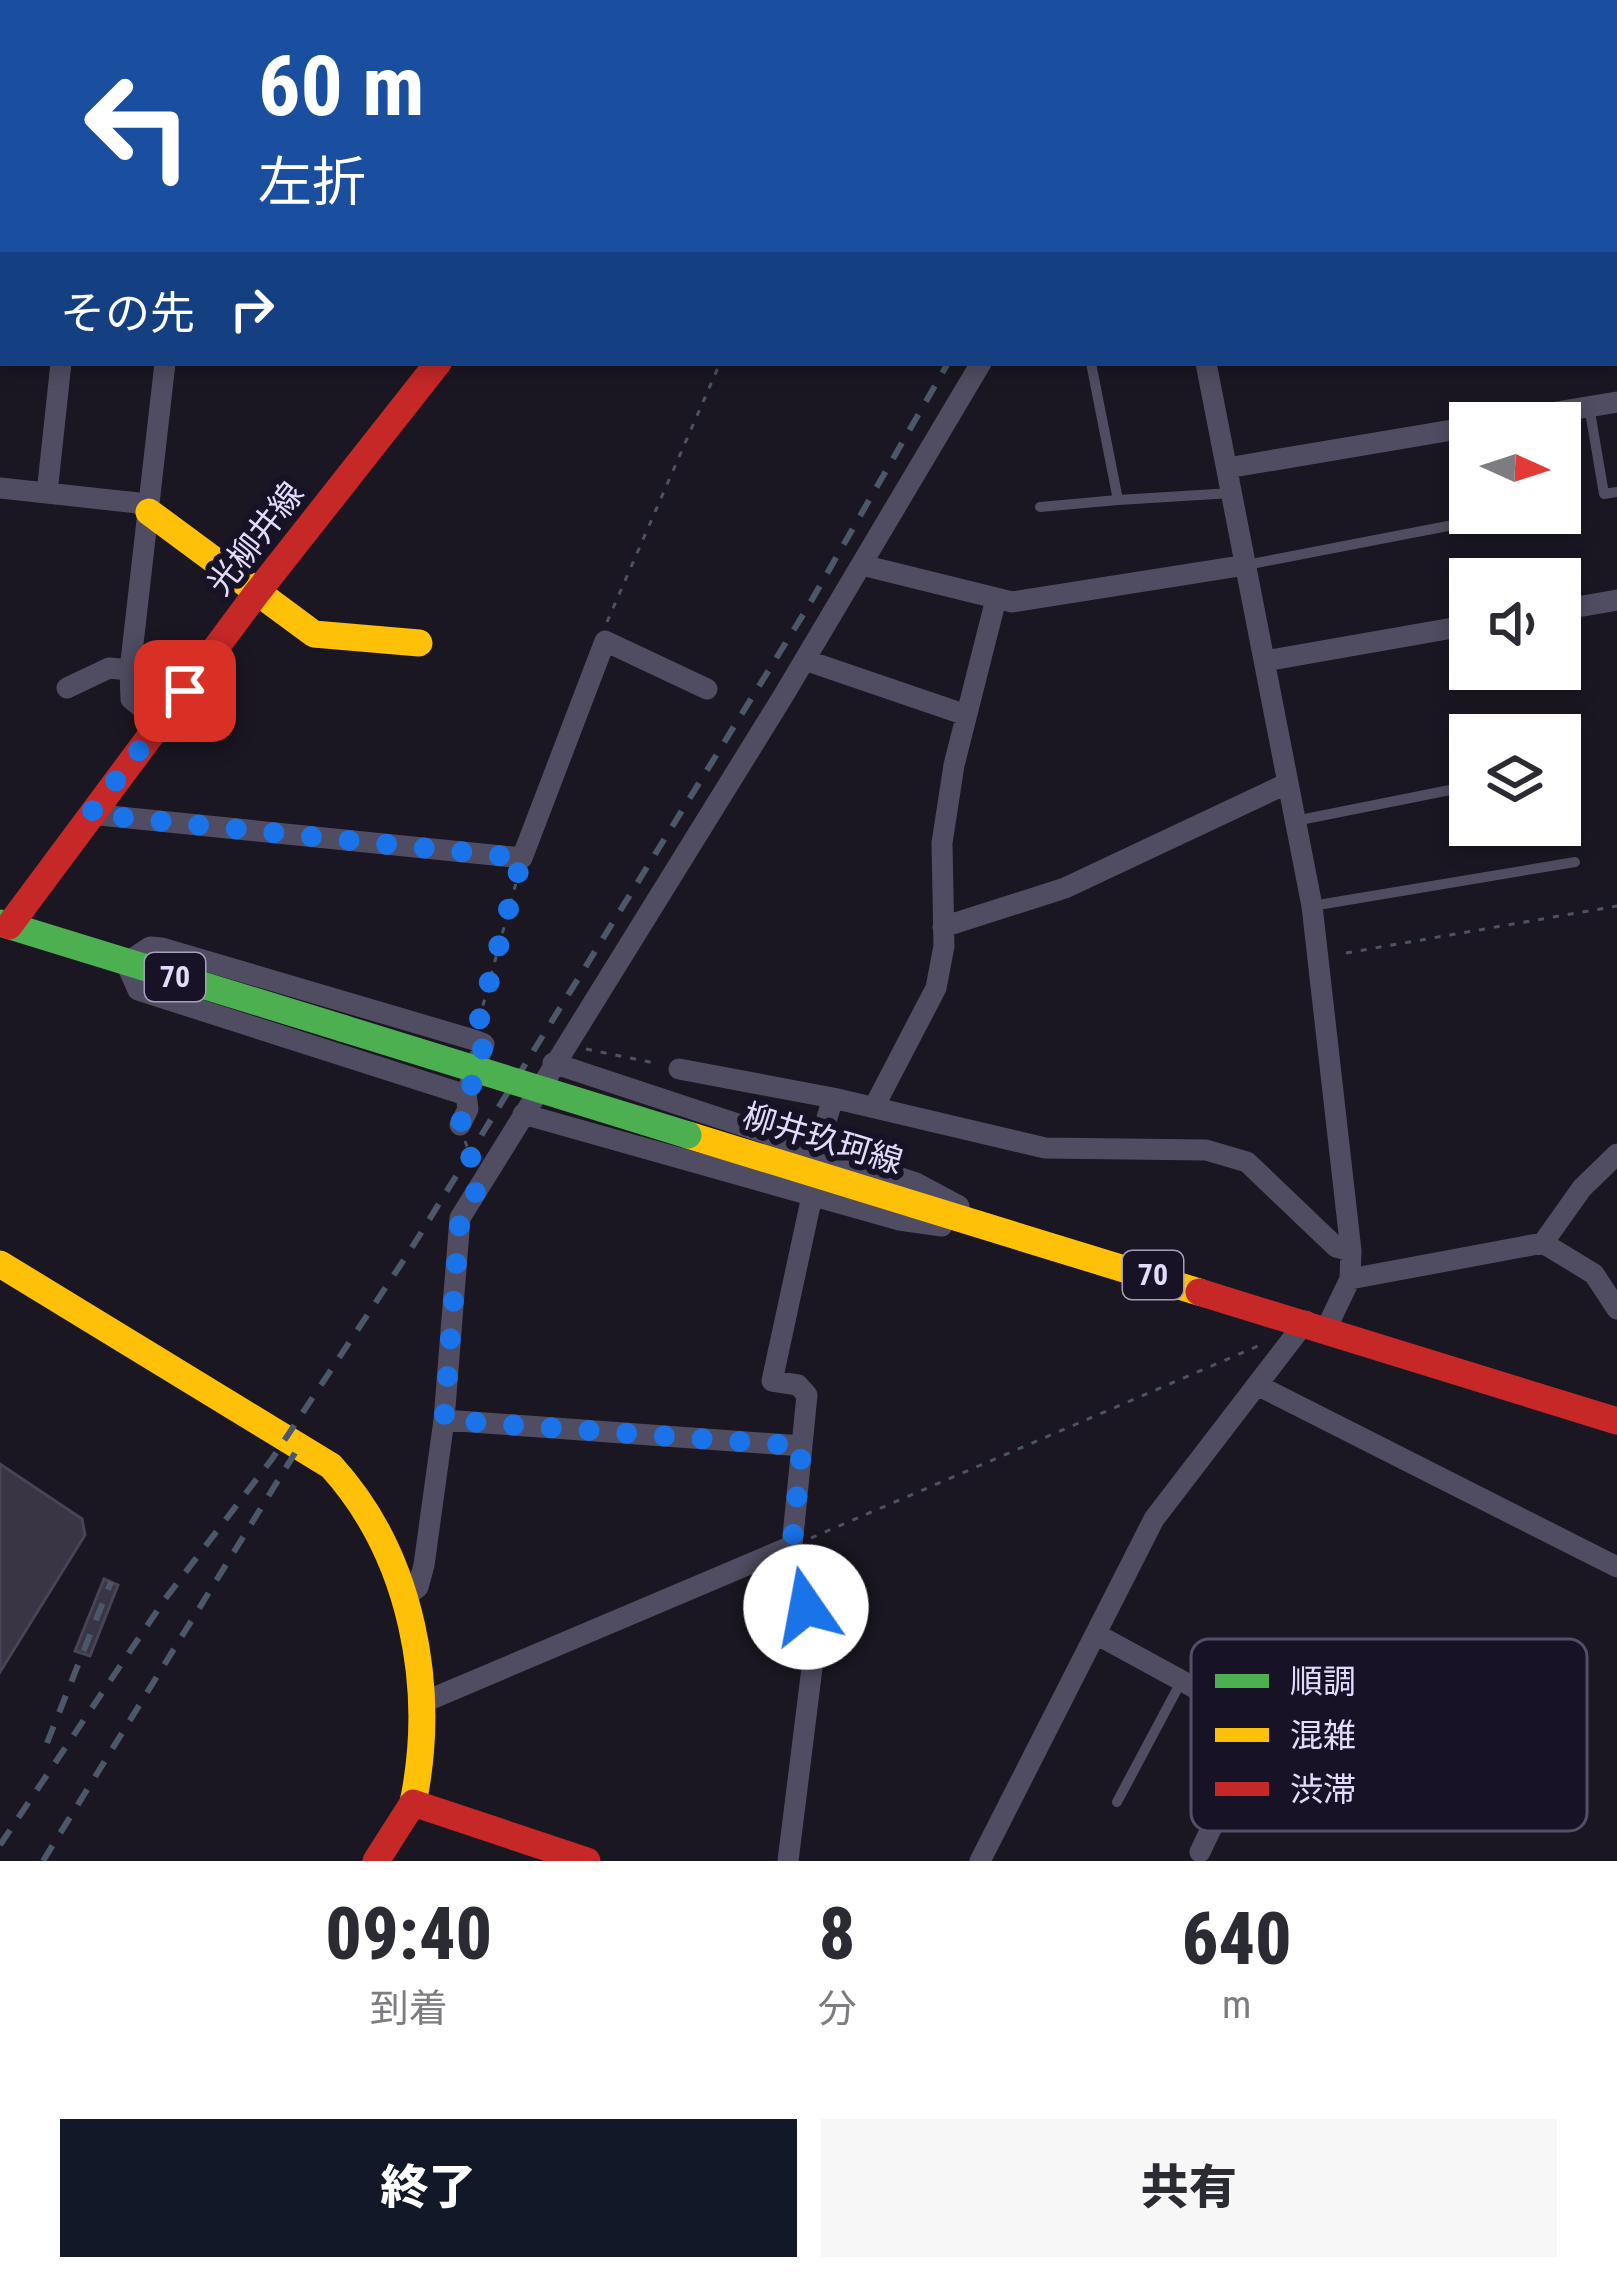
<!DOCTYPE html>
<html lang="ja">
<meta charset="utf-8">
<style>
:root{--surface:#fff;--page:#f7f7f7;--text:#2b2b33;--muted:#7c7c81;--accent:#111827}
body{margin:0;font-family:"Roboto Condensed","Noto Sans JP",sans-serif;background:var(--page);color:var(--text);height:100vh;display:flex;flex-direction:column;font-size:45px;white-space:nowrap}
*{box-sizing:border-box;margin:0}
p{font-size:39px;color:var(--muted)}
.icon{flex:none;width:66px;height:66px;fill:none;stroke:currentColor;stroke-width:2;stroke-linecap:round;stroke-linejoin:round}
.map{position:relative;height:1861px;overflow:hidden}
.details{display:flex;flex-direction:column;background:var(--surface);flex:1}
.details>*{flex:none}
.top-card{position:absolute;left:0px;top:0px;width:1617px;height:366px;box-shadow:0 6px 18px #0003;background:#1a4fa0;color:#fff;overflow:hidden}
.needle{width:78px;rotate:93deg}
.buttons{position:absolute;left:1449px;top:402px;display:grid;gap:24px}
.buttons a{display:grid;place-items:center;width:132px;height:132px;border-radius:0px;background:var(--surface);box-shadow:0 6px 18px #0003;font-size:60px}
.pin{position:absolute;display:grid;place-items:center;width:102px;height:102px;color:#fff;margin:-51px;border-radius:24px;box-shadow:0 6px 18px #0006}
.me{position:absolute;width:132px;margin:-66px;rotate:348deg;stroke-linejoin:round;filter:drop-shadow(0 0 9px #0008)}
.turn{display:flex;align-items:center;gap:42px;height:252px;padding:0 60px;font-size:54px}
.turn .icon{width:156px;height:156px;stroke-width:2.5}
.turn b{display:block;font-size:84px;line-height:102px}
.then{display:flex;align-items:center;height:114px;padding:0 60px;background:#0003;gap:24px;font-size:45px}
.eta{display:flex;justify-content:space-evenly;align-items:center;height:204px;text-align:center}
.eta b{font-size:72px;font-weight:800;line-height:84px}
.primary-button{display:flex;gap:24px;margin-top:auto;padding:24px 60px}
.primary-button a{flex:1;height:138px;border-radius:0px;background:var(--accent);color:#fff;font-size:48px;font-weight:800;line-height:138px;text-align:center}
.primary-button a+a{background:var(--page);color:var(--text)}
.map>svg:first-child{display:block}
</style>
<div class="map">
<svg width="1617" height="1861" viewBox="0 0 1617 1861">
<rect width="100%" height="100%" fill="#1a1722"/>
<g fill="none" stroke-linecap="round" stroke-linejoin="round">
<!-- stream -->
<path stroke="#121e44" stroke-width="6" d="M1170 3V0
M0 135H3"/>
</g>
<!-- building -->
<path fill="#3a3544" stroke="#484355" stroke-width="3" d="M0 1464 82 1519 85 1535 0 1672Z
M104 1579 118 1585 90 1656 75 1651Z"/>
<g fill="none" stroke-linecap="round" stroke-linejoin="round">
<!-- path -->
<path stroke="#4c5462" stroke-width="3" stroke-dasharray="6 9" stroke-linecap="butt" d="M958 3 961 0
M607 622 720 363
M1346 953 1617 906
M479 1020 517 879
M586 1049 659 1064
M465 1141 472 1160
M811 1538 1265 1343"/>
<!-- lane -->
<path stroke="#504d62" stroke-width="10" d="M1589 406 1604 494 1617 492
M1118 500 1232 493
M1040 507 1118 500 1091 363
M1246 565 1515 513
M1560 765 1568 764
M1295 821 1470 786
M1312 906 1575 862
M1117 1802 1182 1680"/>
<!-- street -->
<path stroke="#504d62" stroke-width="21" d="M159 0V3
M1132 0 1133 3
M1569 0V3
M1190 3 1191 0
M1614 82 1617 81
M0 181H3
M0 309H3
M1206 363 1312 906 1351 1251 1350 1279 1327 1327
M1491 423 1617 402
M1227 468 1470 427
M0 488 138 503 149 512
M47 493 61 363
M862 565 1012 602 1246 565
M1560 610 1617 600
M805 660 966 715
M1265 661 1470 625
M67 688 109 668 130 670
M161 723 131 699 130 670 165 363
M90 814 522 858 605 641 707 689
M943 927 1065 888 1288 783
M553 1063 916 1183 959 1206
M679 1069 833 1098
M874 1107 936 988 944 946 942 843 954 765 996 599
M523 1114 899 1220 942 1226
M460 1125 468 1109 466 1095 138 990 126 963 150 947 162 948 474 1040 484 1044 466 1095
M817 1151 833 1098 1045 1148 1206 1150 1247 1162 1336 1247 1351 1251
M1543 1243 1582 1188 1617 1154
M1350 1279 1543 1243 1594 1274 1617 1309
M1257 1385 1617 1567
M444 1420 802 1446
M402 1600 418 1587 424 1565 444 1420 460 1218 782 698 981 363
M1096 1634 1261 1724 1200 1852
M424 1702 792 1546
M788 1861 812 1668 792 1546 807 1395 798 1385 772 1381 812 1196
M980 1861 1154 1519 1306 1321"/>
<!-- fast -->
<path stroke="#4caf50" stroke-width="27" d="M0 923 342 1028"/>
<!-- slow -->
<path stroke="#ffc107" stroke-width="27" d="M149 512 314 634 419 643
M688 1135 1199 1292
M0 1264 331 1466C412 1555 437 1687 413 1803"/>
<!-- jam -->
<path stroke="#c62828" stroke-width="27" d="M792 3 796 0
M9 926 256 594 438 363
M1199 1292 1617 1421
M376 1861 413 1803 587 1861"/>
<!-- rail -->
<path stroke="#4a586a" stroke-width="6" stroke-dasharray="18 15" stroke-linecap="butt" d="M1144 3 1145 0
M47 1743 111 1582
M0 1845 165 1599 272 1459 411 1249 806 610 948 363
M43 1861 295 1453"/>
<!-- fast-bridge -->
<path stroke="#4caf50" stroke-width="27" d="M342 1028 688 1135"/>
</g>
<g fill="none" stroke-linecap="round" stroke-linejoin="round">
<!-- route -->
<path stroke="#1a73e8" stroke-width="21" stroke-dasharray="0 37.8" d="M185 691 90 814 522 858 474 1040 484 1044 460 1125 480 1185 460 1218 444 1420 802 1446 792 1546 806 1607"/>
</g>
<g text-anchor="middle" stroke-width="12" stroke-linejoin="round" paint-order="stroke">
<!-- shield labels -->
<g fill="#181227" stroke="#a69fbc" stroke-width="3">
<rect x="145" y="953" width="60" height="48" rx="9"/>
<rect x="1123" y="1251" width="60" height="48" rx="9"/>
</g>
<g font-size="30" font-weight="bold" fill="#e3dbfc">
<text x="175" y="987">70</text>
<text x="1153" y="1285">70</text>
</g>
<!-- street labels -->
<g font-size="33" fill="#e3dbfc" stroke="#181227">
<text transform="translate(255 538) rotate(-52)" y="12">光柳井線</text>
<text transform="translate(823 1138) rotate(17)" y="12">柳井玖珂線</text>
</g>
</g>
<!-- legend -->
<rect x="1191" y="1639" width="396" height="192" rx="18" fill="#181227" stroke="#554e67" stroke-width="3"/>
<rect x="1215" y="1674" width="54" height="14" fill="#4caf50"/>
<rect x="1215" y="1728" width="54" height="14" fill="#ffc107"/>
<rect x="1215" y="1782" width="54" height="14" fill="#c62828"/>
<g font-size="33" fill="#e3dbfc">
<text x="1290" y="1693">順調</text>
<text x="1290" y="1747">混雑</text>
<text x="1290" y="1801">渋滞</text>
</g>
</svg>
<div class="buttons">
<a><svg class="needle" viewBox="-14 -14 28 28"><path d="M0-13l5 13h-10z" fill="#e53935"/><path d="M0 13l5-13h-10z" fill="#7c7c81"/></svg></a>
<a><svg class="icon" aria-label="sound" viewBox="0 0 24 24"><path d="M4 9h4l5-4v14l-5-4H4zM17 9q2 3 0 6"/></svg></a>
<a><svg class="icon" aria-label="layers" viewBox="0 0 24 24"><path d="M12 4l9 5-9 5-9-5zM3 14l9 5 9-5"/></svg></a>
</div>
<div class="pin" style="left:185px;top:691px;background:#d93025"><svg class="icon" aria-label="arrive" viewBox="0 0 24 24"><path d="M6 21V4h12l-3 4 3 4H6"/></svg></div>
<svg class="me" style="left:806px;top:1607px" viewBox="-20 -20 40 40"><circle r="19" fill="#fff"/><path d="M0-13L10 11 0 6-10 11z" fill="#1a73e8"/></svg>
<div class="top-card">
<div class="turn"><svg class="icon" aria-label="left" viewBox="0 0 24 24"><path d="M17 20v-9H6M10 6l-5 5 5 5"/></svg><div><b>60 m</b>左折</div></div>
<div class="then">その先<svg class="icon" aria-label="right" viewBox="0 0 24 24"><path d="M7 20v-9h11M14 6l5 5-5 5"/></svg></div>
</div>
</div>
<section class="details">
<div class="eta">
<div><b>09:40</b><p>到着</p></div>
<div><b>8</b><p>分</p></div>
<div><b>640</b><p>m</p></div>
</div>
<div class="primary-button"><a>終了</a><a>共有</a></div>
</section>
